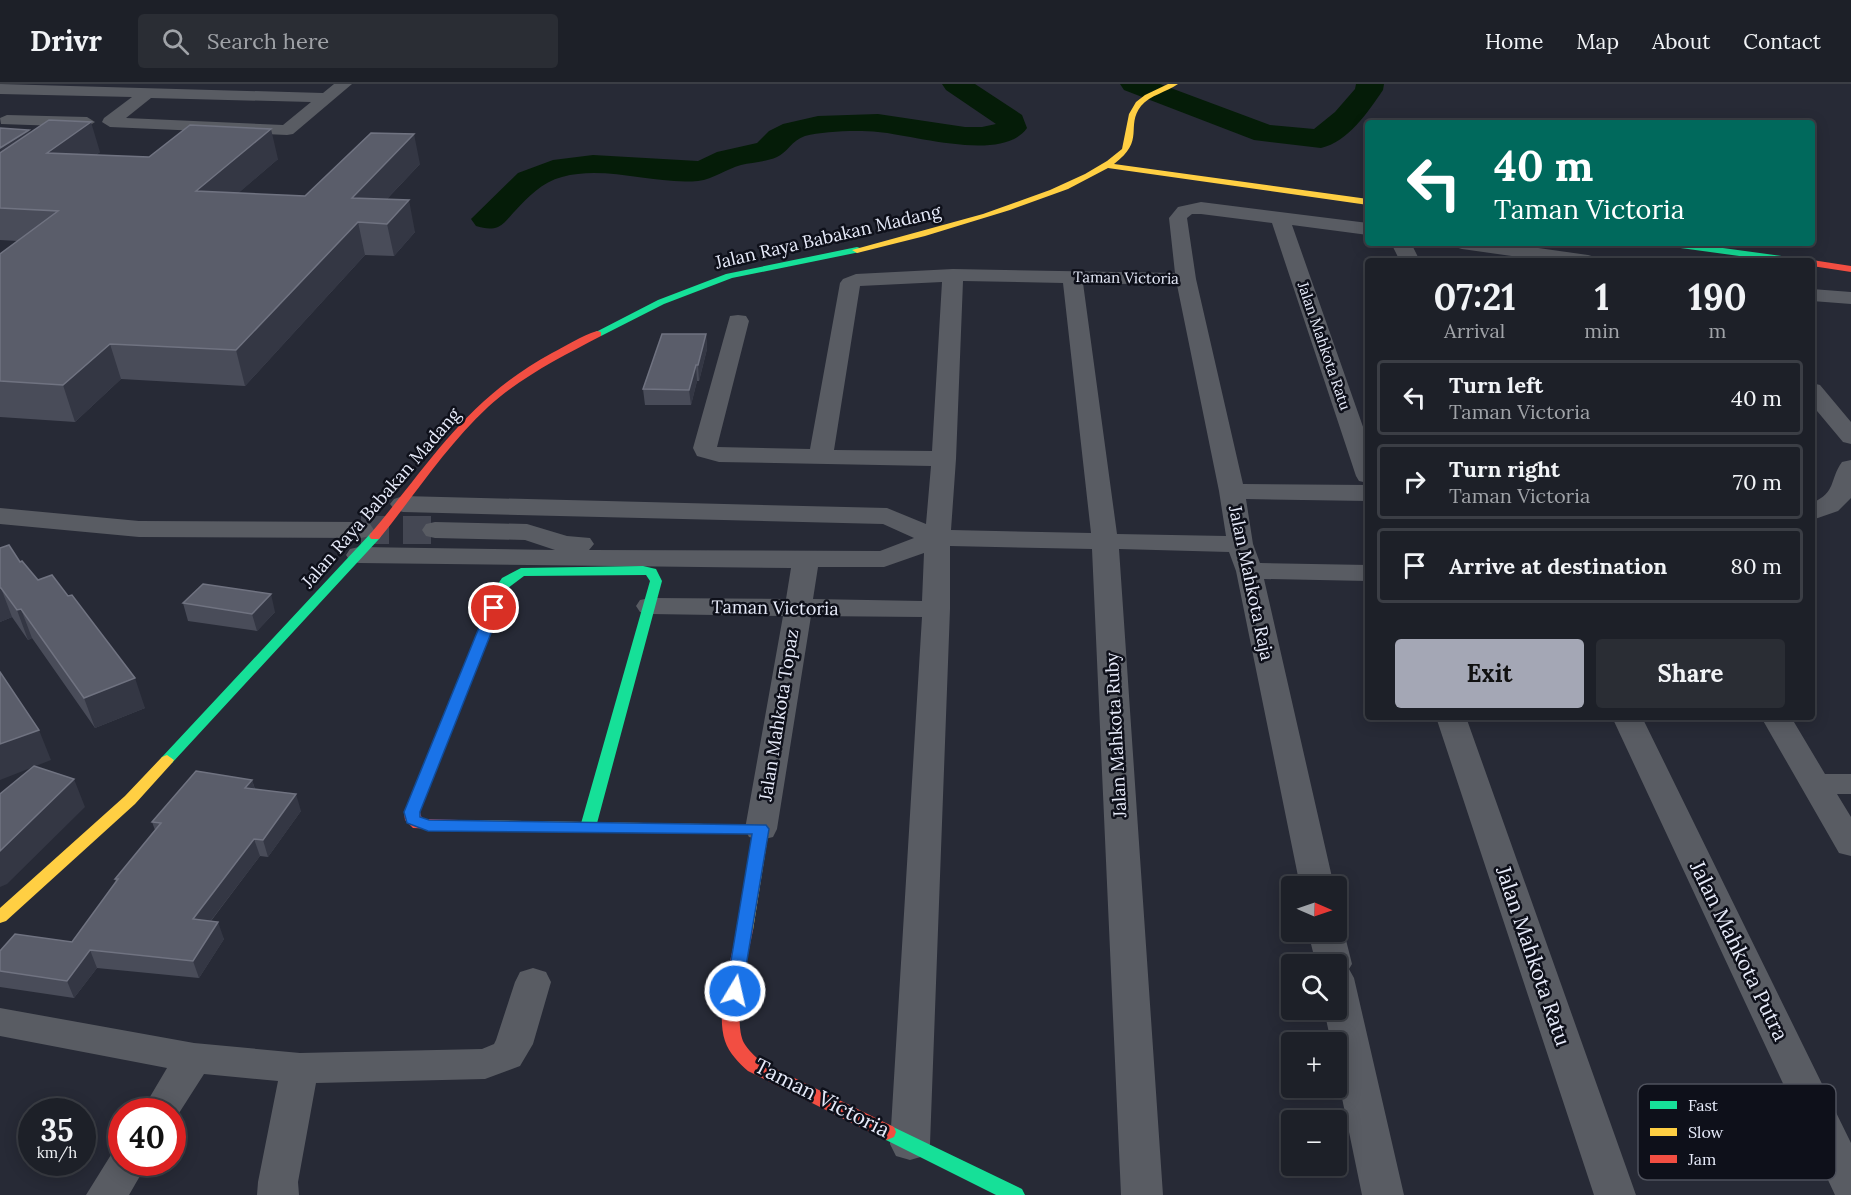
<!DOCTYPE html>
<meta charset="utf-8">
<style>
:root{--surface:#1d2028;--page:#2a2d34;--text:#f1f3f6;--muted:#a0a3a8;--line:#3b3e45;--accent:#a4a7b5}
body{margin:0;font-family:Lora,serif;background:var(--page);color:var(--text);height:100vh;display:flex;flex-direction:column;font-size:22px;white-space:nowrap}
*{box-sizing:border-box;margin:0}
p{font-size:20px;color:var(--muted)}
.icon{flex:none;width:33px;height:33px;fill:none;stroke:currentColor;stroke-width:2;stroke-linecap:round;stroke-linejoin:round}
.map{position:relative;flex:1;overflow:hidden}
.panel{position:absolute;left:1365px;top:174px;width:450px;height:462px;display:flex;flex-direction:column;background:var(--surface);border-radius:6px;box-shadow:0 3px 15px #0003,0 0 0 2px var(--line)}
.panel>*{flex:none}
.banner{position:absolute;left:1365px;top:36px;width:450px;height:126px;border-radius:6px;box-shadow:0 3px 15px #0003,0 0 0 2px var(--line);background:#00695c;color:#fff;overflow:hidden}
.needle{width:39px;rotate:92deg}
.buttons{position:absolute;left:1281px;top:792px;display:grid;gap:12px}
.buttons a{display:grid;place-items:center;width:66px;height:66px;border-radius:6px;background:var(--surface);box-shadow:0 3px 15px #0003,0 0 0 2px var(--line);font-size:30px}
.speed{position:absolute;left:18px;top:1014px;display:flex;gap:12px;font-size:30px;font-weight:700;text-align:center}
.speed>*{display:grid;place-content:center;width:78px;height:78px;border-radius:50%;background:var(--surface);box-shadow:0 3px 15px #0003,0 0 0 2px var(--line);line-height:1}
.speed small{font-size:15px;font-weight:400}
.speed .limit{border:9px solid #d22;background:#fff;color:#111}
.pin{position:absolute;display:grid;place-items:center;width:51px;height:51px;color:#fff;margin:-26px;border:3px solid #fff;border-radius:50%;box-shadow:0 2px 6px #0007}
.me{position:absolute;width:66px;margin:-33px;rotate:9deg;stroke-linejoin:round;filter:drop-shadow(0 0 4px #0008)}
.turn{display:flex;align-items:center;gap:21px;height:126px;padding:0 30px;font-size:27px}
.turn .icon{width:78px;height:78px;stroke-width:2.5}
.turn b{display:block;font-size:42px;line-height:51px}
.eta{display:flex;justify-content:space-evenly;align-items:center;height:102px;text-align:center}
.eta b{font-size:36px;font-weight:700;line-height:42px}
.primary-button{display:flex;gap:12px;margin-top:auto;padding:12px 30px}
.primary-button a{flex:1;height:69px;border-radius:6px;background:var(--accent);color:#111;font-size:24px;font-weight:700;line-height:69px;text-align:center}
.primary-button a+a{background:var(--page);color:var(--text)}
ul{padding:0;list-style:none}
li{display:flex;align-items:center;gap:18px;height:75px;margin:0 12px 9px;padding:0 18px;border:3px solid var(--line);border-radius:6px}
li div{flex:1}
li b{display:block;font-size:22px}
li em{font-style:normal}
header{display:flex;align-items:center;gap:36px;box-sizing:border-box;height:84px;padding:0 30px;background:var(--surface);border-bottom:2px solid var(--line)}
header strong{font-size:28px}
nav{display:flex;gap:33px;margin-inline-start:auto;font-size:21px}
.search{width:420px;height:54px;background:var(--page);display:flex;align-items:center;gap:15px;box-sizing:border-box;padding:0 21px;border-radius:6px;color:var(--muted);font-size:22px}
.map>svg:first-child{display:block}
</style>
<header>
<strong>Drivr</strong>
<div class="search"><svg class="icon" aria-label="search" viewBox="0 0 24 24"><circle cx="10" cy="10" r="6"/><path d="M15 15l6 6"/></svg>Search here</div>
<nav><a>Home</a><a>Map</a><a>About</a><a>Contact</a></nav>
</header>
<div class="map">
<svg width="1851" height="1111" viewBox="0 0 1851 1111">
<rect width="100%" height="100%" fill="#272a36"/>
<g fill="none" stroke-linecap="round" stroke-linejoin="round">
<!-- river -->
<path fill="#051c08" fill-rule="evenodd" d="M942 0H975L1022 31 1027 44C1003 79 914 51 878 48 859 46 824 47 805 52 792 56 787 69 777 73 766 78 753 78 741 81 726 85 714 95 698 97 654 101 606 81 562 93 542 98 528 113 515 127 510 132 505 140 498 143 490 146 484 144 476 142L471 135 518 89 553 76 593 71 698 77 717 68 757 59 769 47 783 40 818 32 878 30 965 43H982L996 40 946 6Z
M1120 0H1160L1270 41 1314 45 1335 28 1355 5 1356 0H1384L1383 6C1368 28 1348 58 1321 64L1254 56 1124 6Z"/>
<!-- street-tunnel -->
<path stroke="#444753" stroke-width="28" stroke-dasharray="28 14" stroke-linecap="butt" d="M361 446H435"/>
<!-- street -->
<path fill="#595c63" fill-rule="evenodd" d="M0 0 323 9 334 0H352L293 50 287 51 110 43 102 38 104 34 132 13 0 10ZM151 14 311 18 283 41 126 34Z
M7 31 87 33 95 38 87 43 1 40 0 34Z
M1201 118 1368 139V151L1292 141 1368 357V399L1359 397 1356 392 1272 139 1201 130H1192L1187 134 1196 195 1243 400 1368 401V417L1246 415 1253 460 1260 479 1368 481V497L1264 495 1334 802H1300L1236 487 1229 468 1119 465 1163 1111H1121L1092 465 950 462V525L930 1060 924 1072 910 1076 896 1072 890 1060 922 533 811 532 777 745 773 753 761 756 749 753 745 745 783 532 650 530 640 528 636 522 640 516 650 514 786 515 791 484 359 479 350 477 346 471 350 465 359 463 555 466 525 456 435 454 426 452 422 446 426 440 435 438 527 440 567 452 590 454 594 460 589 466 880 467 914 454 883 440 403 428 394 425 390 420 394 415 403 412 887 424 926 440 931 382 719 378 697 372 693 364 730 232 738 231 746 232 749 237 717 363 810 365 840 199 843 195 856 190 953 185 1175 189 1169 134 1178 123ZM963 197 1063 199 1091 449 951 446 956 375ZM942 198 932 367 834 366 860 202ZM1083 199 1177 201 1219 407 1226 452 1117 450ZM924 469 922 517 813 515 818 483H884Z
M1391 159H1411L1420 177H1400Z
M1452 159H1503L1588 171 1595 173 1598 177H1547L1462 165 1455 163Z
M1812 205 1851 208V220L1812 217Z
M1812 299 1820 301 1851 338V360L1843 358 1812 321Z
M1851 376V414L1838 427 1812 436V419C1837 408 1829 396 1842 378Z
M0 424 139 437 361 438 370 440 374 446 370 452 361 454 139 453 0 440Z
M1436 633H1466L1636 1111H1594Z
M1612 633H1642L1851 1059V1111H1835Z
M1761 633H1791L1825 690H1851V710H1837L1851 733V772L1839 769Z
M1336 838 1344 848 1352 880 1349 885 1354 894 1404 1111H1362L1336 985V958H1331L1324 926H1336V880H1316L1308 848H1336Z
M533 884 546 888 551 898 533 960 520 982 485 995 316 999 298 1098 299 1111H257L258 1098 278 997 204 990 172 1040V1028H141L167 984 0 952V924L194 959 300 969 482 965 494 960 496 956 515 898 520 888Z
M122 1063V1078H148L129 1111H86L114 1066Z"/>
<!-- fast -->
<path fill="#16e098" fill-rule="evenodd" d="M1661 159H1686L1796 174 1801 177H1776L1666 162Z
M857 163 860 164V168L732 194 664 220 601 252H593L592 250 658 216 726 190Z
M375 448 379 449 381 452 379 455 172 679H162L160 676 162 673 371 449Z
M643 482 656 485 662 497 596 743 593 747H583L580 743 650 497 646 491 524 492 508 504 468 605 461 609 454 605 496 503 502 494 521 484Z
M887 1040 1022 1105 1025 1111H996L880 1053 878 1048 880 1043Z"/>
<!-- slow -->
<path fill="#ffcf43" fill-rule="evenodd" d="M1168 0H1178C1167 8 1150 11 1141 22 1125 43 1146 56 1114 80L1368 115V121L1108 84 1068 105 1010 126 925 152 857 169 852 166 983 130 1050 106 1085 90 1107 77 1122 65 1129 30 1136 18 1145 11Z
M167 671 174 676 172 679 135 720 6 837 0 839V824L125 712 162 673Z
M459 736 766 741 769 745 753 846 751 850 745 852 739 850 737 846 752 750 454 745 451 741 454 737Z"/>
<!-- jam -->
<path fill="#f24e42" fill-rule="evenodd" d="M1812 176 1851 182V188L1812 182V177H1809Z
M597 247 601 248V252C561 273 521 293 488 323 446 362 415 411 379 455H371L369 452 371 449C431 378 466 316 552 269 566 262 581 252 597 247Z
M461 601 468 605 420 728 422 735 459 736 464 737 467 741 464 745 459 746 413 744 405 736 404 728 454 605Z
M745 840 751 842 753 846C748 872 732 936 744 959 748 966 755 972 760 977L894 1043 896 1048 894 1053 887 1056 880 1053 748 987C739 979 729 969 725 957 715 927 731 877 737 846L739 842Z"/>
</g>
<!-- wall -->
<path fill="#494c59" d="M0 44 30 49 100 68 96 71 149 73 278 75 238 109 305 112 420 80 387 115 415 148 394 172 365 171 245 302 121 295 75 338 0 333V170L18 157 0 156Z
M706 250 707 265 699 297H697L691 321H645L643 305Z
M0 464 20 478 145 624 95 644 32 554 28 556 12 533 0 538Z
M183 519 275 528 257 547 188 537Z
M252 696 255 705 301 727 268 773 260 772 211 837 224 855 199 894 97 884 74 914 0 903V867L72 858 116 798 115 795 155 746 152 738Z"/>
<!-- shaded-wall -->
<path fill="#343744" d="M91 38 100 68 57 99 47 69Z
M271 45 278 75 204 139 196 107Z
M29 46 33 59 0 76V64Z
M414 50 420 80 364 139 358 138 365 171 245 302 236 266 352 114Z
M409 116 415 148 394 172 387 140Z
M706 250 707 265 699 297 698 281Z
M110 260 121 295 75 338 63 301Z
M696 281 697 297 691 321 689 306Z
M0 504H1L12 533 0 538Z
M271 510 275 528 257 547 252 530Z
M21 525 32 554 28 556 17 526Z
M135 594 145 624 95 644 84 614Z
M39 646 51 676 0 696V660Z
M74 695 85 723 7 800 0 803V767Z
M252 696 257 712 245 704Z
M296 710 301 727 268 773 263 756Z
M254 755 260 772 199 852 193 835Z
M218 838 224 855 199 894 193 877Z
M90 866 97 884 74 914 67 897Z"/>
<!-- building -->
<path fill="#5a5d6a" stroke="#707381" stroke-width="1.5" d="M49 36 91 38 47 69 149 73 190 41 271 45 196 107 305 112 371 49 414 50 352 114 409 116 387 140 358 138 236 266 110 260 63 301 0 297V170L58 127 0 124V69Z
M0 44 29 46 0 64Z
M662 250H706L698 281H696L689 306 643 305Z
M9 461 20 478 22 477 38 496 52 491 68 512 72 511 135 594 84 614 21 525 17 526 1 504H0V464Z
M203 500 271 510 252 530 183 519Z
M0 588 39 646 0 660Z
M34 682 74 695 0 767V710Z
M196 687 252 696 245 704 296 710 263 756 254 755 193 835 218 838 193 877 90 866 67 897 0 887V867L15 850 72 858 118 795H115L161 739 152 738Z"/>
<!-- route -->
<path fill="#1a73e8" stroke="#114b97" stroke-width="1.5" d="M494 520 501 524 420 728V733L429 736 766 741 769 745 741 912 735 913 729 912 726 907 752 750 428 747 407 739 404 728 487 524Z"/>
<g text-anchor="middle" stroke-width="5" stroke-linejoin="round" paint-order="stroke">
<!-- far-street labels -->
<g font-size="15" fill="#e7ebfa" stroke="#0e101a">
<text transform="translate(1126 194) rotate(1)" y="5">Taman Victoria</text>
<text transform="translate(1324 262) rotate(71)" y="5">Jalan Mahkota Ratu</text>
</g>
<!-- street labels -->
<g font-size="18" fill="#e7ebfa" stroke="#0e101a">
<text transform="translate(828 153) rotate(-13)" y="6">Jalan Raya Babakan Madang</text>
<text transform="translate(381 414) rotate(-49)" y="6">Jalan Raya Babakan Madang</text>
<text transform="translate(1251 499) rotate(78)" y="6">Jalan Mahkota Raja</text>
<text transform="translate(775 524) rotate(1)" y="6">Taman Victoria</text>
<text transform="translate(779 631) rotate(-81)" y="6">Jalan Mahkota Topaz</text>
<text transform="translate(1116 651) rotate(-93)" y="6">Jalan Mahkota Ruby</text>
</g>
<!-- near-street labels -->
<g font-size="21" fill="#e7ebfa" stroke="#0e101a">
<text transform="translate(1739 867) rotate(64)" y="7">Jalan Mahkota Putra</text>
<text transform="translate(1533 872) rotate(71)" y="7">Jalan Mahkota Ratu</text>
<text transform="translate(822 1014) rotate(27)" y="7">Taman Victoria</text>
</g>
</g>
<!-- legend -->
<rect x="1638" y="1000" width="198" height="96" rx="9" fill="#0e101a" stroke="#4f525d" stroke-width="1.5"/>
<rect x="1650" y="1017" width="27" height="8" fill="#16e098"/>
<rect x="1650" y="1044" width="27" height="8" fill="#ffcf43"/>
<rect x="1650" y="1071" width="27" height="8" fill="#f24e42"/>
<g font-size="16" fill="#e7ebfa">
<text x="1688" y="1027">Fast</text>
<text x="1688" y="1054">Slow</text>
<text x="1688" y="1081">Jam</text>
</g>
</svg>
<div class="buttons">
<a><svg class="needle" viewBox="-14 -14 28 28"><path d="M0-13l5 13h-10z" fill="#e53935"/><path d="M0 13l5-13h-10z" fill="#a0a3a8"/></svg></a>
<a><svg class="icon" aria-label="search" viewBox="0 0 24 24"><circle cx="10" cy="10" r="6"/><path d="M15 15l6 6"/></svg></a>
<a>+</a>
<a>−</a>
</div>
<div class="speed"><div>35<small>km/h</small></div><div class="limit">40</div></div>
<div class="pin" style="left:494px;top:524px;background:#d93025"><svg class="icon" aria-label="arrive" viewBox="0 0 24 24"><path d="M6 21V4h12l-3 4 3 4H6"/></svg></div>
<svg class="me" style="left:735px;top:907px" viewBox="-20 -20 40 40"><circle r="17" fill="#1a73e8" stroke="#fff" stroke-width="3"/><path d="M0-11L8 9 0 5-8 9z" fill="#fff"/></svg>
<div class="banner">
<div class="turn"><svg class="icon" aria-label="left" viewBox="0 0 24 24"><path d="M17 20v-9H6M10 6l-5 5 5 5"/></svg><div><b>40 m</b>Taman Victoria</div></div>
</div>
<section class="panel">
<div class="eta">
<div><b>07:21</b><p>Arrival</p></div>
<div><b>1</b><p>min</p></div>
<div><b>190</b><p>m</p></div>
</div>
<ul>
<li><svg class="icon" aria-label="left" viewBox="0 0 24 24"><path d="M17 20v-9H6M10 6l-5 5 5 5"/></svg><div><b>Turn left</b><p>Taman Victoria</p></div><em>40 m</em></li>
<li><svg class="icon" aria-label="right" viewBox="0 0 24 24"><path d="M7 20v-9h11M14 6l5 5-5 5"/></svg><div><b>Turn right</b><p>Taman Victoria</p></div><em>70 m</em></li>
<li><svg class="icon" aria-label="arrive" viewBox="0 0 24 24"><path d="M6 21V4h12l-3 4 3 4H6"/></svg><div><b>Arrive at destination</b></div><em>80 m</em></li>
</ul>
<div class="primary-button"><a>Exit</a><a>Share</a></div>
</section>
</div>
